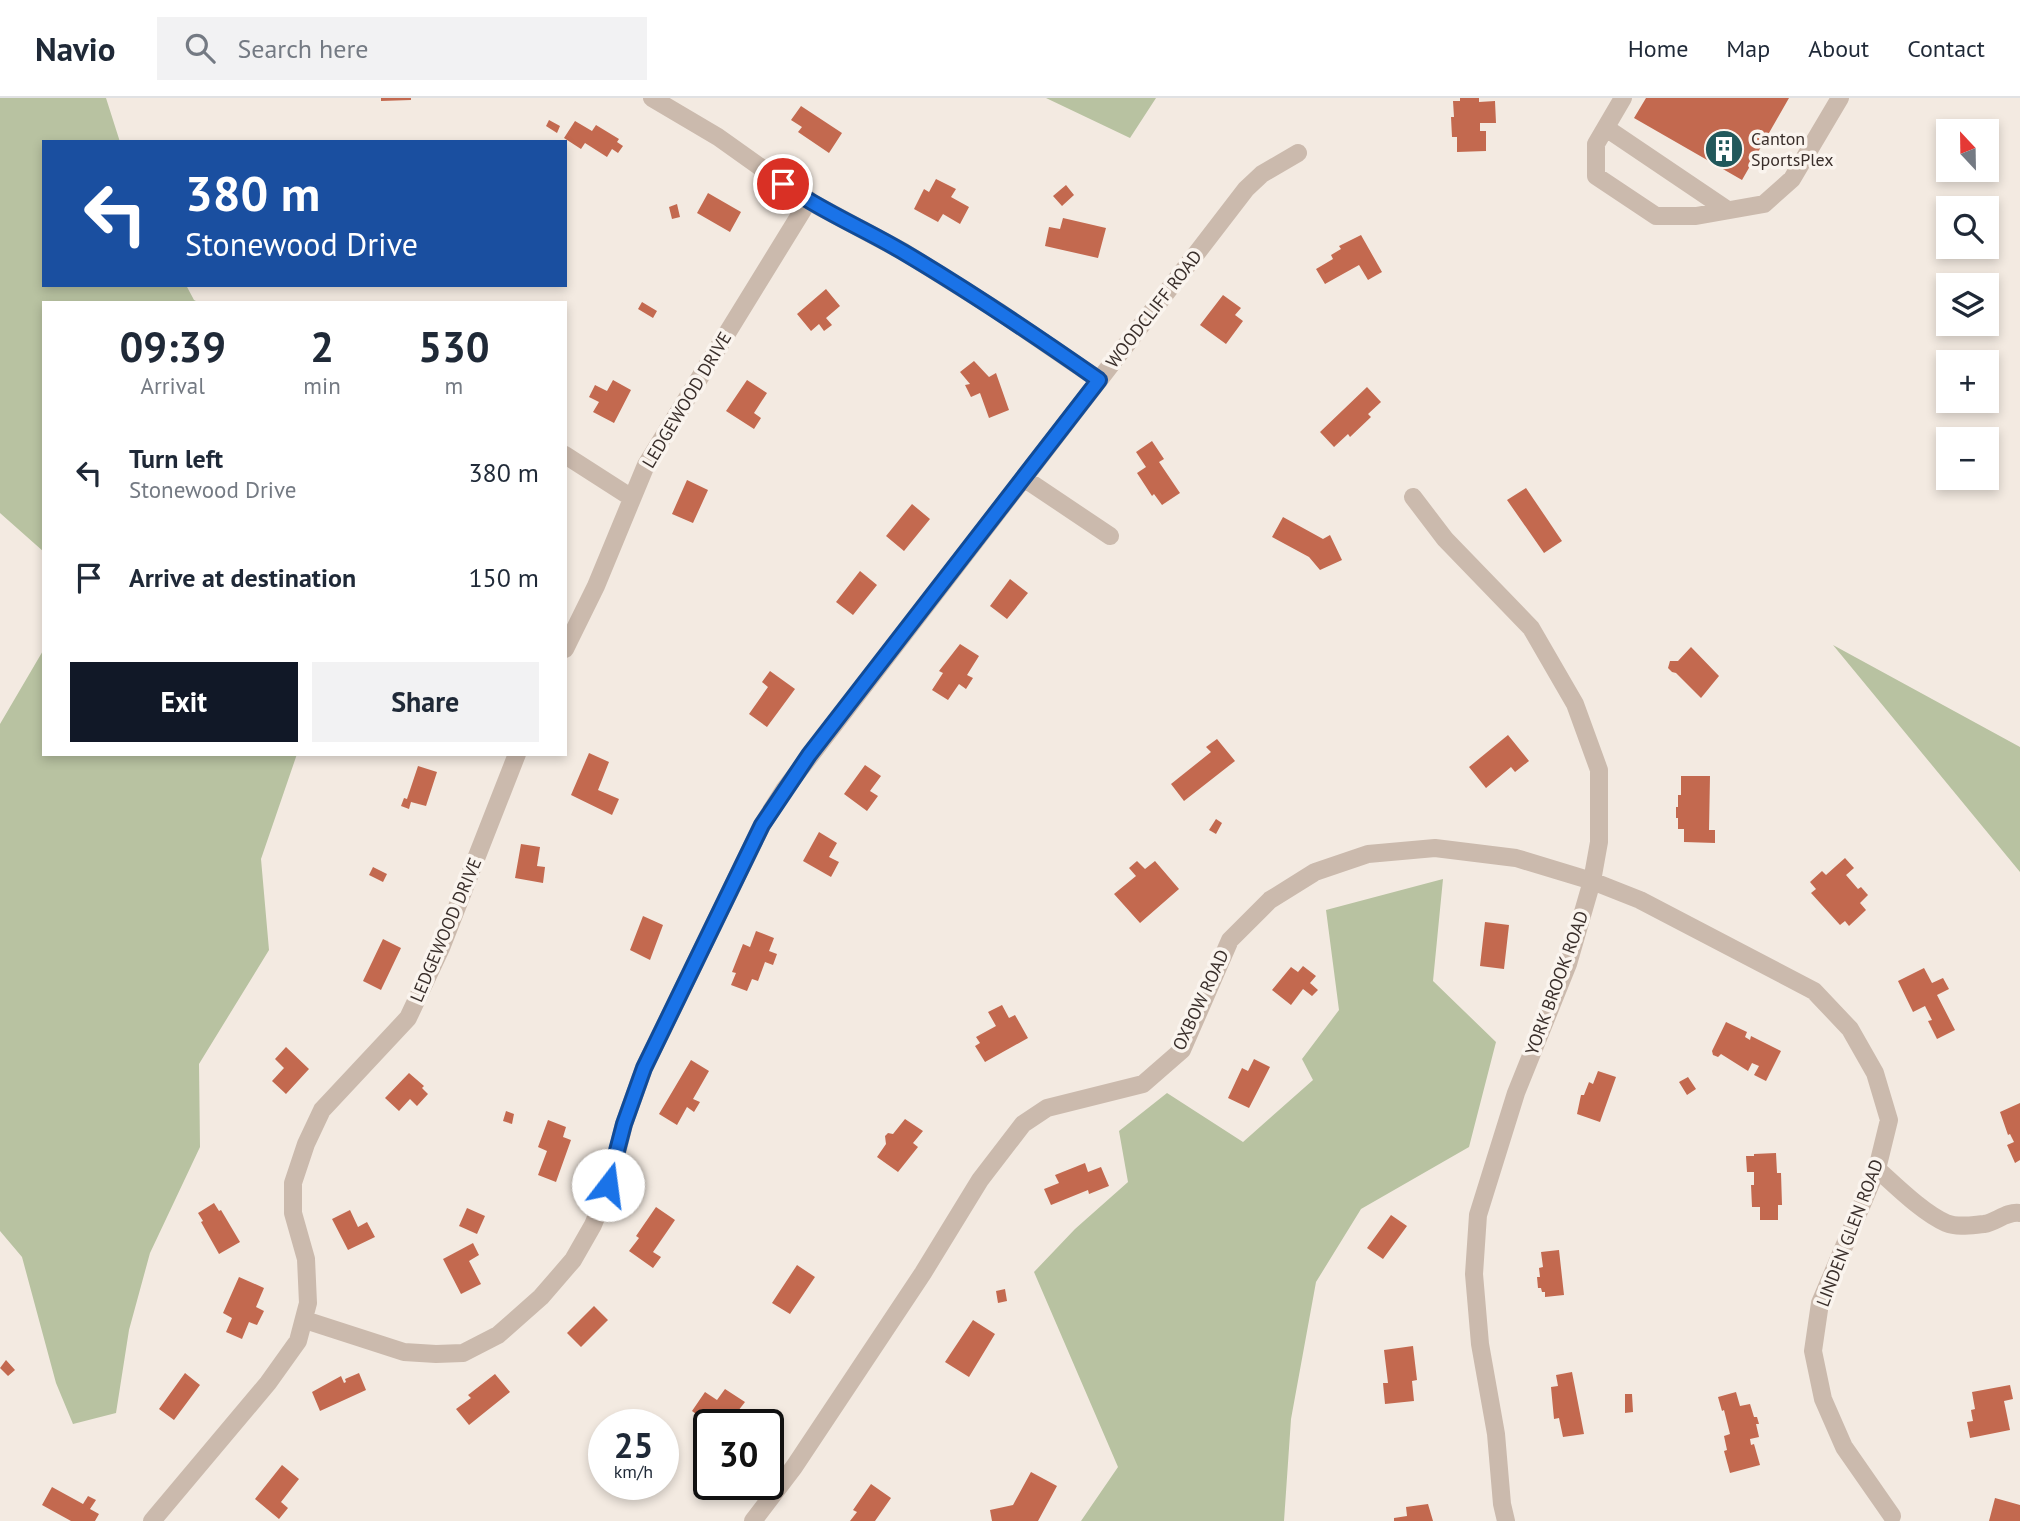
<!DOCTYPE html>
<meta charset="utf-8">
<style>
:root{--surface:#fff;--page:#f2f2f3;--text:#1f2937;--muted:#747a83;--line:#e0e1e3;--accent:#111827}
body{margin:0;font-family:"PT Sans",sans-serif;background:var(--page);color:var(--text);height:100vh;display:flex;flex-direction:column;font-size:26px;white-space:nowrap}
*{box-sizing:border-box;margin:0}
p{font-size:23px;color:var(--muted)}
.icon{flex:none;width:38px;height:38px;fill:none;stroke:currentColor;stroke-width:2;stroke-linecap:round;stroke-linejoin:round}
.map{position:relative;flex:1;overflow:hidden}
.details{position:absolute;left:42px;top:203px;width:525px;height:455px;display:flex;flex-direction:column;background:var(--surface);border-radius:0px;box-shadow:0 4px 10px #0003}
.details>*{flex:none}
.guide{position:absolute;left:42px;top:42px;width:525px;height:147px;border-radius:0px;box-shadow:0 4px 10px #0003;background:#1a4fa0;color:#fff;overflow:hidden}
.needle{width:46px;rotate:338deg}
.fabs{position:absolute;left:1936px;top:21px;display:grid;gap:14px}
.fabs a{display:grid;place-items:center;width:63px;height:63px;border-radius:0px;background:var(--surface);box-shadow:0 4px 10px #0003;font-size:35px}
.speed{position:absolute;left:588px;top:1311px;display:flex;gap:14px;font-size:35px;font-weight:700;text-align:center}
.speed>*{display:grid;place-content:center;width:91px;height:91px;border-radius:50%;background:var(--surface);box-shadow:0 4px 10px #0003;line-height:1}
.speed small{font-size:18px;font-weight:400}
.speed .limit{border:4px solid #111;border-radius:10px;background:#fff;color:#111}
.pin{position:absolute;display:grid;place-items:center;width:60px;height:60px;color:#fff;margin:-30px;border:4px solid #fff;border-radius:50%;box-shadow:0 2px 7px #0007}
.me{position:absolute;width:77px;margin:-38px;rotate:15deg;stroke-linejoin:round;filter:drop-shadow(0 0 5px #0008)}
.turn{display:flex;align-items:center;gap:24px;height:147px;padding:0 28px;font-size:32px}
.turn .icon{width:91px;height:91px;stroke-width:2.5}
.turn b{display:block;font-size:49px;line-height:60px}
.eta{display:flex;justify-content:space-evenly;align-items:center;height:119px;text-align:center}
.eta b{font-size:42px;font-weight:700;line-height:49px}
.primary-button{display:flex;gap:14px;margin-top:auto;padding:14px 28px}
.primary-button a{flex:1;height:80px;border-radius:0px;background:var(--accent);color:#fff;font-size:28px;font-weight:700;line-height:80px;text-align:center}
.primary-button a+a{background:var(--page);color:var(--text)}
ul{padding:0;list-style:none}
li{display:flex;align-items:center;gap:21px;height:105px;padding:0 28px}
li div{flex:1}
li b{display:block;font-size:26px}
li em{font-style:normal}
header{display:flex;align-items:center;gap:42px;box-sizing:border-box;height:98px;padding:0 35px;background:var(--surface);border-bottom:2px solid var(--line)}
header strong{font-size:33px}
nav{display:flex;gap:38px;margin-inline-start:auto;font-size:24px}
.search{width:490px;height:63px;background:var(--page);display:flex;align-items:center;gap:18px;box-sizing:border-box;padding:0 24px;border-radius:0px;color:var(--muted);font-size:26px}
.map>svg:first-child{display:block}
</style>
<header>
<strong>Navio</strong>
<div class="search"><svg class="icon" aria-label="search" viewBox="0 0 24 24"><circle cx="10" cy="10" r="6"/><path d="M15 15l6 6"/></svg>Search here</div>
<nav><a>Home</a><a>Map</a><a>About</a><a>Contact</a></nav>
</header>
<div class="map">
<svg width="2020" height="1423" viewBox="0 0 2020 1423">
<rect width="100%" height="100%" fill="#f3eae1"/>
<!-- green -->
<path fill="#b8c2a1" d="M0 0H106L120 44H44V187H186L194 202 200 205H44V454L0 415Z
M1046 0H1156L1130 40Z
M1833 547 2020 649V774Z
M44 551V656H297L261 761 269 852 199 966 200 1049 150 1155 129 1232 116 1315 73 1326 56 1285 22 1159 0 1133V626Z
M1443 781 1433 883 1496 944 1469 1049 1361 1111 1316 1184 1291 1321 1284 1423H1081L1118 1369 1034 1174 1075 1131 1128 1084 1119 1033 1167 995 1243 1044 1313 982 1302 961 1339 912 1326 812Z"/>
<!-- building -->
<path fill="#c3694f" d="M381 0H411V2L381 3Z
M1460 0H1479V4L1495 3 1496 25H1480V33H1486V53L1457 54V39H1452L1451 19H1454L1453 3H1460Z
M1646 0H1789L1742 82 1634 20Z
M801 8 842 35 829 55 798 34 802 29 791 22Z
M549 22 560 28 557 35 546 28Z
M575 23 592 33 596 27 619 41 617 44 623 48 618 55 612 51 607 59 585 45 581 51 564 40Z
M936 81 956 91 951 99 969 109 960 126 943 116 938 124 914 111 924 91 929 94Z
M1066 87 1074 97 1062 108 1053 98Z
M708 95 741 114 730 134 697 115Z
M677 106 680 119 672 121 669 109Z
M1063 120 1106 130 1098 160 1045 148 1049 129 1060 131Z
M1361 137 1382 174 1368 182 1359 167 1325 186 1316 171 1333 161 1331 157 1341 151 1339 148Z
M826 191 840 208 826 220 832 227 824 233 819 226 811 233 797 216Z
M1223 197 1241 210 1235 217 1243 223 1226 246 1200 227Z
M642 204 657 213 653 220 638 211Z
M974 263 989 279 996 275 1009 312 989 320 980 295 971 299 965 287 970 286 960 274Z
M613 282 631 292 614 325 593 314 599 304 589 299 595 287 607 293Z
M747 282 767 295 754 315 761 320 754 331 726 313Z
M1367 289 1381 304 1368 316 1371 319 1350 339 1348 336 1334 349 1320 334Z
M1152 343 1164 361 1159 364 1180 395 1162 407 1154 396 1152 398 1137 375 1146 369 1136 354Z
M687 382 708 392 693 425 672 416Z
M1526 390 1562 443 1544 455 1507 402Z
M912 406 930 421 904 453 886 438Z
M1283 419 1323 441 1330 437 1342 462 1320 472 1309 459 1272 439Z
M860 473 877 487 853 517 836 504Z
M1010 481 1028 495 1007 521 990 508Z
M960 546 979 558 967 577 973 580 966 591 959 586 948 602 932 592 943 575 939 573Z
M1691 549 1719 578 1701 600 1676 575 1672 574 1668 570 1670 563H1678Z
M770 573 795 591 767 629 749 616 768 589 762 584Z
M1508 637 1529 663 1515 674 1511 669 1486 690 1469 669Z
M1217 641 1235 663 1184 703 1171 686 1211 654 1206 649Z
M589 655 609 664 598 692 619 701 612 717 571 697Z
M865 667 881 678 870 693 878 698 867 713 844 696Z
M418 668 437 674 426 708 411 704 409 711 401 708 404 700 407 701Z
M1681 678H1710L1709 732H1715V745L1684 744V731H1678V720H1676V709H1678V697H1681Z
M1216 721 1222 725 1216 736 1209 732Z
M819 734 837 745 829 759 839 764 831 779 803 763Z
M521 746 540 749 537 768 545 769 543 785 515 780Z
M1845 760 1854 770 1846 777 1858 791 1861 789 1868 797 1860 805 1866 812 1849 828 1845 823 1840 827 1811 795 1816 791 1810 784 1822 773 1826 777Z
M1137 763 1145 771 1155 763 1179 791 1140 825 1114 796 1136 778 1129 770Z
M373 769 387 776 383 784 369 777Z
M643 818 663 827 650 862 630 852Z
M1485 824 1509 827 1504 871 1480 868Z
M756 833 774 840 769 853 777 856 773 867 765 864 758 883 752 881 747 893 731 887 736 875 732 874 743 846 750 849Z
M383 841 401 850 381 892 363 883Z
M1303 868 1316 878 1310 885 1318 892 1312 898 1303 891 1291 907 1272 892 1291 869 1298 874Z
M1924 870 1932 885 1943 880 1949 891 1937 897 1955 932 1937 941 1928 923 1932 922 1925 908 1913 914 1898 883Z
M1002 907 1009 920 1015 917 1028 940 985 964 975 948 980 945 976 939 996 928 988 914Z
M1726 924 1747 934 1745 939 1750 942 1751 938 1781 953 1766 983 1754 977 1759 968 1752 965 1748 973 1721 956 1718 959 1713 957 1712 953Z
M286 949 309 971 286 996 272 983 284 970 275 961Z
M1254 961 1270 969 1249 1010 1228 1000 1242 970 1248 973Z
M691 962 709 973 693 1001 700 1004 694 1014 687 1009 677 1027 659 1016Z
M1598 973 1616 979 1600 1024 1577 1016 1581 997H1584L1589 984 1593 986Z
M409 975 424 988 422 990 428 996 417 1008 410 1001 399 1013 385 1000Z
M1688 979 1696 991 1687 997 1679 984Z
M2020 1005V1062L2015 1065 2007 1047 2014 1044 2010 1036 2008 1037 2000 1014Z
M506 1013 514 1016 512 1026 503 1023Z
M905 1021 923 1033 913 1045 918 1049 898 1074 877 1059 886 1046 885 1038 888 1035 893 1036Z
M548 1022 566 1029 563 1039 571 1042 556 1084 538 1077 547 1053 538 1049Z
M1776 1055 1777 1075H1781L1782 1107H1778V1122H1760V1109H1752L1751 1087H1754V1074H1747L1746 1058H1754V1056Z
M1085 1065 1088 1074 1101 1069 1109 1088 1089 1096 1088 1092 1051 1107 1044 1091 1059 1085 1055 1077Z
M214 1105 219 1113 221 1112 240 1144 219 1156 201 1124 203 1123 198 1115Z
M656 1109 675 1122 653 1154 661 1159 653 1170 629 1153 639 1140 636 1138Z
M467 1110 485 1118 477 1136 459 1128Z
M350 1112 358 1129 367 1124 375 1139 348 1152 332 1121Z
M1391 1117 1407 1128 1383 1161 1367 1150Z
M473 1145 479 1157 469 1163 481 1186 461 1196 443 1161Z
M1559 1152 1564 1197 1545 1199V1194H1542L1541 1190H1538L1537 1179H1540L1539 1170 1543 1169 1541 1154Z
M797 1167 815 1179 790 1216 772 1205Z
M239 1179 264 1190 256 1209 264 1213 257 1227 249 1224 242 1241 226 1234 232 1220 223 1215Z
M1005 1191 1007 1203 998 1205 996 1193Z
M594 1208 608 1222 581 1249 567 1235Z
M973 1222 995 1236 969 1279 945 1264Z
M1413 1248 1417 1282 1412 1283 1414 1303 1385 1306 1383 1285H1388L1384 1252Z
M6 1262 15 1272 8 1278 0 1270Z
M1572 1274 1584 1336 1563 1339 1559 1320 1554 1321 1551 1289 1558 1288 1556 1277Z
M185 1275 200 1287 174 1322 159 1311Z
M359 1275 366 1292 320 1313 312 1294 341 1278 344 1285 346 1284 345 1281Z
M495 1276 510 1294 469 1327 456 1311 471 1300 468 1297Z
M2010 1287 2013 1301 2004 1303 2010 1332 1970 1340 1967 1324 1973 1323 1971 1312 1975 1311 1972 1294Z
M725 1291 745 1304 738 1313 740 1315 732 1326H709V1353L697 1350 703 1321 692 1313 705 1294 717 1302Z
M1736 1294 1740 1308 1750 1306 1754 1319H1757L1759 1326H1756L1759 1339 1750 1341 1751 1347 1754 1346 1760 1367 1730 1375 1724 1353 1727 1352 1724 1338 1730 1336 1724 1312 1722 1313 1718 1299Z
M1625 1296H1632L1633 1314 1625 1315Z
M282 1367 299 1381 281 1404 288 1410 279 1421 255 1401Z
M1031 1374 1057 1388 1038 1423H992L990 1412 1013 1407Z
M871 1386 891 1400 875 1423H850L857 1414 853 1412Z
M52 1389 83 1406 88 1398 96 1402 90 1411 99 1416 95 1423H71L42 1407Z
M1995 1400 2020 1407V1423H1989Z
M1428 1406 1433 1423H1394V1420L1407 1418 1406 1409Z"/>
<g fill="none" stroke-linecap="round" stroke-linejoin="round">
<!-- minor -->
<path stroke="#cbbaad" stroke-width="18" d="M652 0 718 39 805 101 904 154 998 213 1099 282
M1623 0 1596 46V78L1656 118H1696L1764 106 1792 81 1840 0
M1606 30 1726 111
M565 357 632 400
M1025 381 1110 438
M1413 399 1445 441 1531 530 1575 606 1599 672V744L1592 783 1568 866 1516 995 1478 1117 1474 1176 1480 1246 1496 1336 1502 1406 1506 1423
M565 551 596 488 646 367 809 102
M1877 1071C1896 1088 1923 1115 1946 1125 1958 1130 1972 1127 1984 1126 1997 1124 2006 1113 2020 1115
M305 1222 404 1254 436 1256 463 1255 498 1237 541 1199 573 1162 593 1127 609 1087 624 1026 644 970 762 727 784 692 1246 91 1262 76 1298 55
M152 1423 268 1285 298 1243 308 1205 306 1161 293 1115V1085L306 1046 322 1012 408 920 441 850 517 656
M753 1423 794 1369 923 1175 980 1082 1023 1026 1047 1010 1143 986 1182 952 1230 842 1270 802 1315 774 1368 756 1435 750 1516 760 1592 783 1640 802 1814 893 1850 931 1875 975 1889 1022 1877 1071 1820 1205 1813 1253 1823 1301 1844 1349 1892 1418"/>
</g>
<g fill="none" stroke-linecap="round" stroke-linejoin="round">
<!-- route casing -->
<g stroke="#114b97" stroke-width="18">
<path id="route" d="M608 1087 624 1026 644 970 762 727 809 657 1099 282C1036 238 971 194 905 155 865 131 821 113 783 86"/>
</g>
<!-- route -->
<use href="#route" stroke="#1a73e8" stroke-width="12"/>
</g>
<!-- icons -->
<defs>
<g id="building-disc" transform="scale(2.0125)"><circle r="9.5" fill="#21585b" stroke="#faf4ee"/><path d="M-4-6H4V6H1V3H-1V6H-4ZM-2.5-4.3h1.7v1.8h-1.7ZM.8-4.3h1.7v1.8H.8ZM-2.5-1h1.7V.8h-1.7ZM.8-1h1.7V.8H.8Z" fill="#fff"/></g>
</defs>
<g fill-rule="evenodd">
<use href="#building-disc" x="1724" y="51"/>
</g>
<g text-anchor="middle" stroke-width="7" stroke-linejoin="round" paint-order="stroke">
<!-- poi labels -->
<g font-size="18" fill="#3a2f2b" stroke="#faf4ee" text-anchor="start">
<text x="1751" y="47">Canton<tspan x="1751" dy="21">SportsPlex</tspan></text>
</g>
<!-- street labels -->
<g font-size="18" fill="#3a2f2b" stroke="#faf4ee">
<text transform="translate(1154 211) rotate(-52)" y="6">WOODCLIFF ROAD</text>
<text transform="translate(687 302) rotate(-59)" y="6">LEDGEWOOD DRIVE</text>
<text transform="translate(446 832) rotate(-67)" y="6">LEDGEWOOD DRIVE</text>
<text transform="translate(1557 885) rotate(-70)" y="6">YORK BROOK ROAD</text>
<text transform="translate(1201 902) rotate(-65)" y="6">OXBOW ROAD</text>
<text transform="translate(1850 1135) rotate(-69)" y="6">LINDEN GLEN ROAD</text>
</g>
</g>
</svg>
<div class="fabs">
<a><svg class="needle" viewBox="-14 -14 28 28"><path d="M0-13l5 13h-10z" fill="#e53935"/><path d="M0 13l5-13h-10z" fill="#747a83"/></svg></a>
<a><svg class="icon" aria-label="search" viewBox="0 0 24 24"><circle cx="10" cy="10" r="6"/><path d="M15 15l6 6"/></svg></a>
<a><svg class="icon" aria-label="layers" viewBox="0 0 24 24"><path d="M12 4l9 5-9 5-9-5zM3 14l9 5 9-5"/></svg></a>
<a>+</a>
<a>−</a>
</div>
<div class="speed"><div>25<small>km/h</small></div><div class="limit">30</div></div>
<div class="pin" style="left:783px;top:86px;background:#d93025"><svg class="icon" aria-label="arrive" viewBox="0 0 24 24"><path d="M6 21V4h12l-3 4 3 4H6"/></svg></div>
<svg class="me" style="left:608px;top:1087px" viewBox="-20 -20 40 40"><circle r="19" fill="#fff"/><path d="M0-13L10 11 0 6-10 11z" fill="#1a73e8"/></svg>
<div class="guide">
<div class="turn"><svg class="icon" aria-label="left" viewBox="0 0 24 24"><path d="M17 20v-9H6M10 6l-5 5 5 5"/></svg><div><b>380 m</b>Stonewood Drive</div></div>
</div>
<section class="details">
<div class="eta">
<div><b>09:39</b><p>Arrival</p></div>
<div><b>2</b><p>min</p></div>
<div><b>530</b><p>m</p></div>
</div>
<ul>
<li><svg class="icon" aria-label="left" viewBox="0 0 24 24"><path d="M17 20v-9H6M10 6l-5 5 5 5"/></svg><div><b>Turn left</b><p>Stonewood Drive</p></div><em>380 m</em></li>
<li><svg class="icon" aria-label="arrive" viewBox="0 0 24 24"><path d="M6 21V4h12l-3 4 3 4H6"/></svg><div><b>Arrive at destination</b></div><em>150 m</em></li>
</ul>
<div class="primary-button"><a>Exit</a><a>Share</a></div>
</section>
</div>
